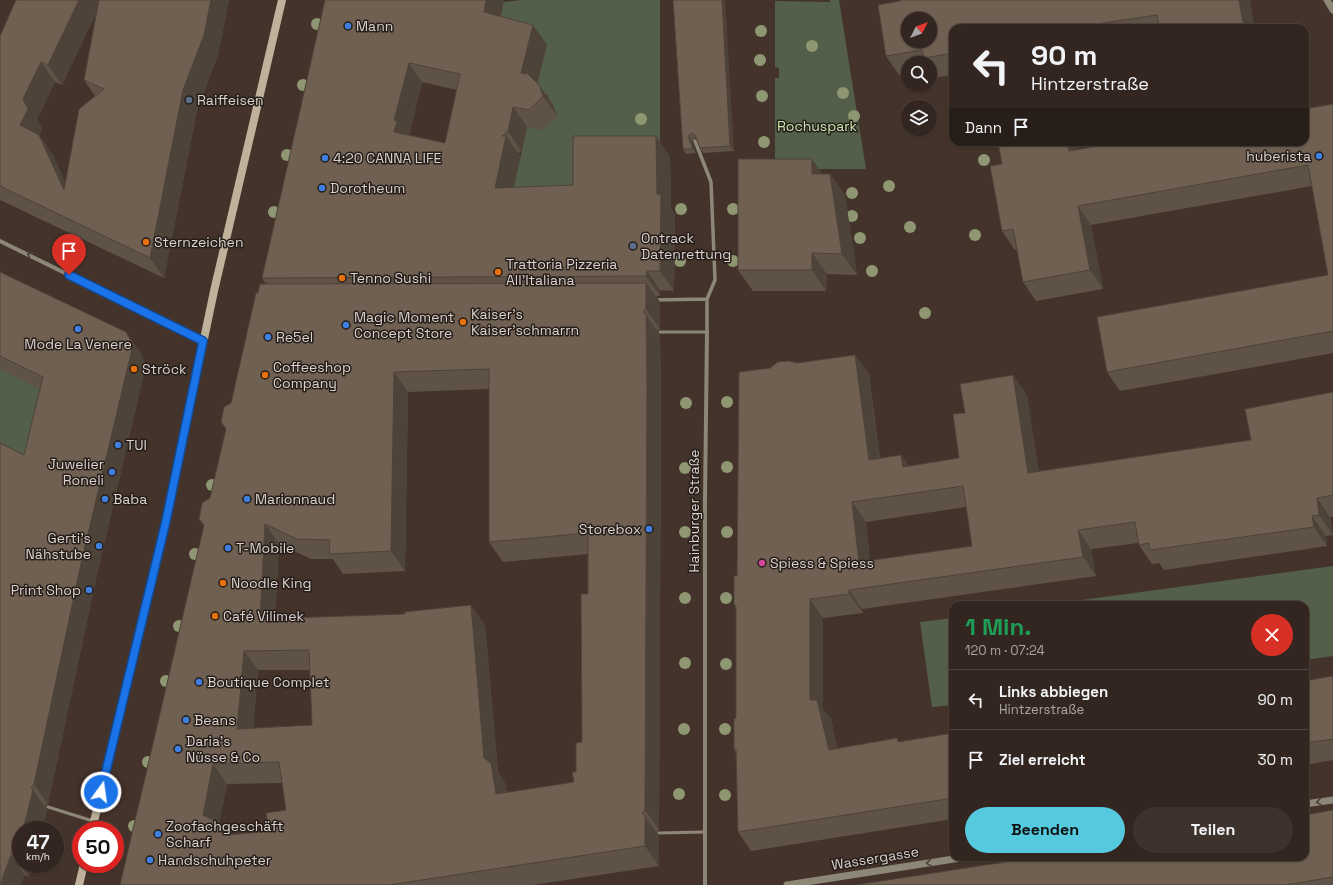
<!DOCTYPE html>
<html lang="de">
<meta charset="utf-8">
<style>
:root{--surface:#332620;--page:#3e322d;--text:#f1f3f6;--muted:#a9a5a5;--line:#4e433e;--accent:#55cadf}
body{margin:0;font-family:"Space Grotesk",sans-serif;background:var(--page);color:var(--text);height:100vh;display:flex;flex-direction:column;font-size:15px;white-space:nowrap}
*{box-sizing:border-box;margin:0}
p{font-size:13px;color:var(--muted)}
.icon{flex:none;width:22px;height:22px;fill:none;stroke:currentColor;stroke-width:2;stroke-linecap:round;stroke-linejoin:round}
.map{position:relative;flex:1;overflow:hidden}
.sheet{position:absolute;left:949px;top:601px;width:360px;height:260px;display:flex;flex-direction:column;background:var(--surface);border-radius:12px;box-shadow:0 1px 3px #0004,0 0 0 1px var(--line)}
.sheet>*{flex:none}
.banner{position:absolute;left:949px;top:24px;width:360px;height:122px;border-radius:12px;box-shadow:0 1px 3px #0004,0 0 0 1px var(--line);background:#332620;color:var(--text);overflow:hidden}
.needle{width:26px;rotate:48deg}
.controls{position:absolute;left:901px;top:12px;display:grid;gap:8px}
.controls a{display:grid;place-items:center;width:36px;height:36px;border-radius:50%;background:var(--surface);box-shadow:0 1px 3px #0004,0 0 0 1px var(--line);font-size:20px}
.speed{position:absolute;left:12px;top:821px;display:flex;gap:8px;font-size:20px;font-weight:700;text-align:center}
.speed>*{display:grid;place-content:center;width:52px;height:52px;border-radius:50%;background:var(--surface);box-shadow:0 1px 3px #0004,0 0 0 1px var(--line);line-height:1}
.speed small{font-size:10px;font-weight:400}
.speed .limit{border:6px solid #d22;background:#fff;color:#111}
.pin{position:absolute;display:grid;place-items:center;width:34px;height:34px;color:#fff;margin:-41px -17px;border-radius:50% 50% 50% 0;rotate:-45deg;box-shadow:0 0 4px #0007}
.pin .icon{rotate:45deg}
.me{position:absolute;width:44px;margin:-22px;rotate:14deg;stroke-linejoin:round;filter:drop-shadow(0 0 3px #0008)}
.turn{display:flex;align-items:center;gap:14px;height:84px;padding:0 16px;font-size:18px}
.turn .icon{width:52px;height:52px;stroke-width:2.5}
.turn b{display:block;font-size:28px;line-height:34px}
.then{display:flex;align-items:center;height:38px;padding:0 16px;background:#0003;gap:8px;font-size:15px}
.round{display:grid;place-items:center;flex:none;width:42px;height:42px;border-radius:21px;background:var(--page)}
.headline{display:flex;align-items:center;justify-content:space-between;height:68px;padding:0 16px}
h1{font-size:24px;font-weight:800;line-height:30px;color:#1e9e55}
.primary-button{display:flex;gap:8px;margin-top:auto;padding:8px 16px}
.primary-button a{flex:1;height:46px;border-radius:24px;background:var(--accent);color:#111;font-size:16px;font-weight:800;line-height:46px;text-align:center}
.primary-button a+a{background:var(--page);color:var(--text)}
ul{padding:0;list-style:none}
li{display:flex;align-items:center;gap:12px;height:60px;padding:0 16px;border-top:1px solid var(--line)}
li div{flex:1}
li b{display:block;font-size:15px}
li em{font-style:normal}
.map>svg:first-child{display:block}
</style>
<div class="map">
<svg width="1333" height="885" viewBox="0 0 1333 885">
<rect width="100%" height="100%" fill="#44332a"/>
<!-- green -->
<path fill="#545f49" d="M489 0 504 2 521 0H660V156L587 205 509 208 527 127 541 129 548 95 535 93Z
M830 0H839L866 169H775V78H779V68L775 67V1L830 2Z
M0 359 67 391 42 472 0 457Z
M1333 566V656L1305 660V605H1045Z
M953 618V705L932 707 920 622Z"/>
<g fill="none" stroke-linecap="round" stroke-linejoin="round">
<!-- service -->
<path stroke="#8d8777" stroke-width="3" d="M660 332H707
M48 807 93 821
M659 833 705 832"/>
<!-- pedestrian -->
<path stroke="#8d8777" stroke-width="3.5" d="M695 141 711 182 715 280 707 299V332
M654 300 707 299"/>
<!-- minor -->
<path stroke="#8d8777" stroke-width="4" d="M0 241 203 341
M705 885V500L707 332"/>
<!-- tertiary -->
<path stroke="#8d8777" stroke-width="7" d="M1327 0 1333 10
M1305 804 1333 800
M787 885 967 857"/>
<!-- secondary -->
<path stroke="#beb39a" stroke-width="8" d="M92 830 166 521 214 291 282 0
M79 885 84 864"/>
</g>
<!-- trees -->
<g fill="#8e9672">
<circle cx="317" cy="24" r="6"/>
<circle cx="761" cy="31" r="6"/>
<circle cx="812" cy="46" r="6"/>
<circle cx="760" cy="60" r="6"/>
<circle cx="303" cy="85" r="6"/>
<circle cx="843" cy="93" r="6"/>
<circle cx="762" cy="96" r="6"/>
<circle cx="854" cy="116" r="6"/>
<circle cx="641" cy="119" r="6"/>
<circle cx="764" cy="142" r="6"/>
<circle cx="287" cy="155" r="6"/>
<circle cx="984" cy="160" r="6"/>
<circle cx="889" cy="186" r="6"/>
<circle cx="852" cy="193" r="6"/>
<circle cx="681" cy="209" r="6"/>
<circle cx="733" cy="209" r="6"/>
<circle cx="274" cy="212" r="6"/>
<circle cx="852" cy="216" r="6"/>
<circle cx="910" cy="227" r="6"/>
<circle cx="975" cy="235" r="6"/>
<circle cx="860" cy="238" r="6"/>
<circle cx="680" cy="261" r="6"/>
<circle cx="733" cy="261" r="6"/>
<circle cx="872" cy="271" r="6"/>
<circle cx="925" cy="313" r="6"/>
<circle cx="727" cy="402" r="6"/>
<circle cx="686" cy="403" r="6"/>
<circle cx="727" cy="467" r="6"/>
<circle cx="685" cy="468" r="6"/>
<circle cx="212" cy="485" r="6"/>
<circle cx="685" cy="532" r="6"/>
<circle cx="727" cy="532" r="6"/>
<circle cx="195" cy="554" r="6"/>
<circle cx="685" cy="598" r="6"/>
<circle cx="726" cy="598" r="6"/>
<circle cx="179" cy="626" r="6"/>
<circle cx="685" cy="663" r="6"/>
<circle cx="726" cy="664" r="6"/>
<circle cx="166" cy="681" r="6"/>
<circle cx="684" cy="729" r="6"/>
<circle cx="725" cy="729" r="6"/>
<circle cx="148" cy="762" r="6"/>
<circle cx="679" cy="794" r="6"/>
<circle cx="725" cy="795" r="6"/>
<circle cx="134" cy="826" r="6"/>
</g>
<!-- wall -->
<path fill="#5f5347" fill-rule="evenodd" d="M16 0H229L218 55 197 110 164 278 17 208 0 200V36ZM96 13 84 80 95 96 65 182 53 155 39 135 42 129 37 119 55 82 62 85Z
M325 0 501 17 533 25 547 45 537 83 553 105 557 116 543 130 527 127 521 151 518 154 520 156 513 188 573 185 670 156 671 209 675 214 674 291 660 290V296H656L660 302V329L657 331 660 335 661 404 659 830 657 832 659 836V866L533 885H120L204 525 199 519 210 498 226 429 221 422 231 403 258 293 266 284 262 278ZM422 82 457 90 445 143 409 135ZM489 389V542L503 562 588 554V594L582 742 574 782 507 793 505 783 498 772 485 625 275 619 279 544 311 559H333L343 574 405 571 408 392ZM258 670H310L312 725 253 729ZM282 783 286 810 269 831 228 835 219 824 227 784Z
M673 0 734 151 703 153 700 148 696 138H695L692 141 696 153 686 154 683 149Z
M900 0H1250L1254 28H953V75L938 77 933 70H930V63H908V74L899 75 886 56 878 5 900 1ZM908 19H930V41H908Z
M1333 104V353L1120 391 1107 372 1328 275 1312 186 1091 225 1103 289 1036 301 1023 282 1017 250H1015L1002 231V164L998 142H1078L1079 149Z
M812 159 822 174H830L845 195 857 275 827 274 826 291H753L738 270Z
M0 272 140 352 146 365 96 579 48 804 45 806 47 810 42 830H21L29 877 25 875 0 885 24 455 40 389 0 369Z
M855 355 869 374 880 458 901 455 909 466 959 458 965 413 1013 375 1027 395 1038 471 1251 440 1333 392V517H1330L1333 535 1326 536 1327 546 1164 570 1159 563 1152 564 1139 545 1138 543 1091 549 1096 576 862 609 863 613 823 618V709L831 719 837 748 897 738 899 742 953 733V819L751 851 738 832 736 753 734 749 736 718V609L734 605 737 576 770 368 797 363ZM966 507 972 546 870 561 866 522Z
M1333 676V760L1305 765V681Z
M1333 810V885H855L1305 857Z"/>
<!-- shaded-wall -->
<path fill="#4e4339" d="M79 0H102L62 85 48 65Z
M211 0H229L218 55 197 110 164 278 150 258 183 90Z
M486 0H504L498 32 484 12Z
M722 0H725L734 151 730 146Z
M1239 0H1250L1254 28H1244Z
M533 25 547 45 535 93 521 73Z
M41 62 55 82 37 119 42 129 34 145 20 125 23 99Z
M409 63 422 82 408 138 394 132V120Z
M539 85 553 105 557 116 543 96Z
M513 107 527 127 521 151 508 131Z
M39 135 53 155 78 210 64 190Z
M506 136 520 156 509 208 495 188Z
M656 136 670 156 671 209 675 214 674 291 660 271 657 194Z
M688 136 692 141 696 153 693 149Z
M1068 142H1078L1083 170 1069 151Z
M812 159 827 181 812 174Z
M830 174 845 195 857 275 842 254Z
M1078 206 1091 225 1103 289 1090 270Z
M812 253 827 274 826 291 812 270Z
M647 271 660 290V296L646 276Z
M646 283 660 302V329L646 309Z
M646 315 660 335 661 404 659 830 645 810Z
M126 332 140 352 146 365 96 579 48 804 34 784Z
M855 355 869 374 882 479 869 460Z
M394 372 408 392 405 571 391 551Z
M1013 375 1027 395 1042 492 1028 473Z
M901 455 914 474 903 467Z
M1317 498 1330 517 1333 535 1319 515Z
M852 502 866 522 872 581 859 562Z
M1312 516 1326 536 1327 546 1314 527Z
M265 524 279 544 274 639 260 619Z
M1078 530 1091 549 1096 576 1083 557Z
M849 590 862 609 863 613 849 594Z
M810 599 823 618V709L831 719 842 769 829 750 810 700Z
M471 605 485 625 498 772 505 783 510 814 496 794 484 758Z
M244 651 258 670 251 749 237 729Z
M213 764 227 784 217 835 203 815Z
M31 787 47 810 42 830H23Z
M645 816 659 836V866L645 846Z
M21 836V864H33L29 877 16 858Z
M11 855 25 875 21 885H0Z"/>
<!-- building -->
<path fill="#6f6052" stroke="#4e4339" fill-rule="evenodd" d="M16 0H79L48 65 41 62 23 99 28 109 20 125 39 135 64 190 79 109 104 89 84 80 99 0H211L204 35 183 90 150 258 0 186V36Z
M325 0H486L484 12 533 25 521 73 528 74 539 85 543 96 529 110 513 107 508 131 502 136H506L495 188 573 185V136H656L657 194H661L660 271H647L646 276 262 278ZM409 63 460 74 445 143 394 132 397 121 394 120Z
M673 0H722L730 146 700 148 695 135 692 133 688 136 693 149H683Z
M900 0H1239L1244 28H1206L1205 23 1172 28H1159L1157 15 1083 26 1084 28H953V53L924 58 922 50 886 56 878 5 900 1ZM908 19H930V41H908Z
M1333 104V331L1107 372 1097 317 1328 275 1308 165 1078 206 1090 270 1023 282 1013 229 1002 231 990 166 1002 164 998 142H1068L1069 151 1120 142H1305V109Z
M738 159H812V174H830L842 254 812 253V270H738Z
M0 272 126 332 133 345 82 559 34 784 31 787 33 790 23 830H21V836L16 858 11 855 0 885V443L24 455 43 377 0 356Z
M646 283V309L643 312 646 315 647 384 645 810 642 813 645 816V846L389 885H120L204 525 199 519 202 503 210 498 226 429 221 422 224 407 231 403 256 293H258L260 284ZM489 369V542L588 533V594H581L582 742 576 743V772H572L574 782 496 794 491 763 484 758 471 605 404 612 405 614 260 619 265 524 297 539 330 540 329 554 391 551 394 372ZM309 650 312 725 237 729 244 651ZM279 762 286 810 266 813 269 831 228 835 219 823 203 815 213 764Z
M855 355 869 460 901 455 903 467 959 458 953 414 965 413 960 384 1013 375 1028 473 1251 440 1245 409 1333 392V495L1317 498 1319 515 1312 516 1314 527 1150 550 1149 543 1139 545 1135 522 1078 530 1083 557 849 590V594L810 599V700H817L829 750 897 738 898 742 953 733V798L738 832 736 749H734V719L736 718V606L734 605V576H737L739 372 770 368 778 362 788 361 797 363ZM963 486 972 546 859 562 852 502Z
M1333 676V739L1305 743V681Z
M1333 810V877L1285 885H855L1038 857H1305V815Z"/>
<!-- one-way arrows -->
<defs><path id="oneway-chevron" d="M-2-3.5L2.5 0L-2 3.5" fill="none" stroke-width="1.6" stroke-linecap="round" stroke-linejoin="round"/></defs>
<g stroke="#49423a">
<use href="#oneway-chevron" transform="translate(30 255) rotate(-154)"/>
<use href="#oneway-chevron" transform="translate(1319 802) rotate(171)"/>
<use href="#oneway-chevron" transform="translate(929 863) rotate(171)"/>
</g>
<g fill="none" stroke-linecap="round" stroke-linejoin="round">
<!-- route casing -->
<g stroke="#114b97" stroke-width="10">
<path id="route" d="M69 275 203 341 166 521 101 792"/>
</g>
<!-- route -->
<use href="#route" stroke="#1a73e8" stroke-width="7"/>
</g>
<!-- markers -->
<g fill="#3f7fe0" stroke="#251d19" stroke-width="1.5">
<circle cx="348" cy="26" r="4"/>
<circle cx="1319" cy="156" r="4"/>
<circle cx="325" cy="158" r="4"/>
<circle cx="322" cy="188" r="4"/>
<circle cx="346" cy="325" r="4"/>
<circle cx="78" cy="329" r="4"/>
<circle cx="268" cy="337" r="4"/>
<circle cx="118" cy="445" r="4"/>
<circle cx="112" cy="472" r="4"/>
<circle cx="105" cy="499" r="4"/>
<circle cx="247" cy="499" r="4"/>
<circle cx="649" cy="529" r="4"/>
<circle cx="99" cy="546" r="4"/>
<circle cx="228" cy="548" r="4"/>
<circle cx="89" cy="590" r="4"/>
<circle cx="199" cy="682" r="4"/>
<circle cx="186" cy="720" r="4"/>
<circle cx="178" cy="749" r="4"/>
<circle cx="158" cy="834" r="4"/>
<circle cx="150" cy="860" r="4"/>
</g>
<g fill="#5c6f8a" stroke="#251d19" stroke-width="1.5">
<circle cx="189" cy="100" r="4"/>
<circle cx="633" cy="246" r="4"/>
</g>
<g fill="#e8710a" stroke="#251d19" stroke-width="1.5">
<circle cx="146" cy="242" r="4"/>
<circle cx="498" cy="272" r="4"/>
<circle cx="342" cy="278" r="4"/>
<circle cx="463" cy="322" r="4"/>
<circle cx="134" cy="369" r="4"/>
<circle cx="265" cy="375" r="4"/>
<circle cx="223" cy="583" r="4"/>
<circle cx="215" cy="616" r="4"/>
</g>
<circle fill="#d1479c" stroke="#251d19" stroke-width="1.5" cx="762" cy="563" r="4"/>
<g text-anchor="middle" stroke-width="3" stroke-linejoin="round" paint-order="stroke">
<!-- poi labels -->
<g font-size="14" fill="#dcd1cc" stroke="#251d19" text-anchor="start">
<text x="356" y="31">Mann</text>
<text x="197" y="105">Raiffeisen</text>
<text x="1311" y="161" text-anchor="end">huberista</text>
<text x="333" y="163">4:20 CANNA LIFE</text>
<text x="330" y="193">Dorotheum</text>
<text x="641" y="243">Ontrack<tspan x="641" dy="16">Datenrettung</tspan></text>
<text x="154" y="247">Sternzeichen</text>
<text x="506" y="269">Trattoria Pizzeria<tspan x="506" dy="16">All'Italiana</tspan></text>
<text x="350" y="283">Tenno Sushi</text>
<text x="471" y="319">Kaiser's<tspan x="471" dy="16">Kaiser'schmarrn</tspan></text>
<text x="354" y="322">Magic Moment<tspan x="354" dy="16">Concept Store</tspan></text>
<text x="276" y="342">Re5el</text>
<text x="78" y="349" text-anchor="middle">Mode La Venere</text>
<text x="273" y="372">Coffeeshop<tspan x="273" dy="16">Company</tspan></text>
<text x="142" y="374">Ströck</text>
<text x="126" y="450">TUI</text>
<text x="104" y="469" text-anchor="end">Juwelier<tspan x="104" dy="16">Roneli</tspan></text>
<text x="113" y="504">Baba</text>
<text x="255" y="504">Marionnaud</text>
<text x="641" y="534" text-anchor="end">Storebox</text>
<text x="91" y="543" text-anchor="end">Gerti's<tspan x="91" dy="16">Nähstube</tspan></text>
<text x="236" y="553">T-Mobile</text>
<text x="770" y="568">Spiess &amp; Spiess</text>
<text x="231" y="588">Noodle King</text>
<text x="81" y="595" text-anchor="end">Print Shop</text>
<text x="223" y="621">Café Vilimek</text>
<text x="207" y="687">Boutique Complet</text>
<text x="194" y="725">Beans</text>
<text x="186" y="746">Daria's<tspan x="186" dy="16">Nüsse &amp; Co</tspan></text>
<text x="166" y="831">Zoofachgeschäft<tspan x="166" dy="16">Scharf</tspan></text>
<text x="158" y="865">Handschuhpeter</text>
</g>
<!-- park labels -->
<g font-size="14" fill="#cbe7ac" stroke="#251d19">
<text x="817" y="131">Rochuspark</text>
</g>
<!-- street labels -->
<g font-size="14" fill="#dcd1cc" stroke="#251d19">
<text transform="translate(694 511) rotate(-90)" y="5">Hainburger Straße</text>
<text transform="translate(875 858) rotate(-9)" y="5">Wassergasse</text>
</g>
</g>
</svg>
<div class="controls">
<a><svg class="needle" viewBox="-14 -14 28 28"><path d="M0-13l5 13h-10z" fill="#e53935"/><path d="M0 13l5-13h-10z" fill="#a9a5a5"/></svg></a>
<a><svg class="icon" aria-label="search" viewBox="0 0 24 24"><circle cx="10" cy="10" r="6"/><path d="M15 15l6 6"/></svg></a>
<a><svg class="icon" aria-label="layers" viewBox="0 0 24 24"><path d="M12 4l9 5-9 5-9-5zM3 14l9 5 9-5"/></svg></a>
</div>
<div class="speed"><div>47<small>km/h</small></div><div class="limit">50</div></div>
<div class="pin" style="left:69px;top:275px;background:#d93025"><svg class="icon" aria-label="arrive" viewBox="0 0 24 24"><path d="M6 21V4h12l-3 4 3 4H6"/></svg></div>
<svg class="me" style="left:101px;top:792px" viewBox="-20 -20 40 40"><circle r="17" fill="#1a73e8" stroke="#fff" stroke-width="3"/><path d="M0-11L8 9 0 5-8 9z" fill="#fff"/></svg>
<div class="banner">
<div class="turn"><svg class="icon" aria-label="left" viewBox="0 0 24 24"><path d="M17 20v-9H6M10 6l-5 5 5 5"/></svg><div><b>90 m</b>Hintzerstraße</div></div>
<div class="then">Dann<svg class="icon" aria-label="arrive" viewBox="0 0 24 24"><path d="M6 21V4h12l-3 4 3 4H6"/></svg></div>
</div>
<section class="sheet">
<div class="headline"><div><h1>1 Min.</h1><p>120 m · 07:24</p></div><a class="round" style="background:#d93025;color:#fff"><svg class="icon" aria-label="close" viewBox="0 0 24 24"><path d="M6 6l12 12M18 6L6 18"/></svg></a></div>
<ul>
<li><svg class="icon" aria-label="left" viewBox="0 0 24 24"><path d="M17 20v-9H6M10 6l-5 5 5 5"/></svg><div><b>Links abbiegen</b><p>Hintzerstraße</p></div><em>90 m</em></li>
<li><svg class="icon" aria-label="arrive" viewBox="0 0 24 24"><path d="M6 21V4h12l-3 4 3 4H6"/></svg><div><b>Ziel erreicht</b></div><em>30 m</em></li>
</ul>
<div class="primary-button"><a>Beenden</a><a>Teilen</a></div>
</section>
</div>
